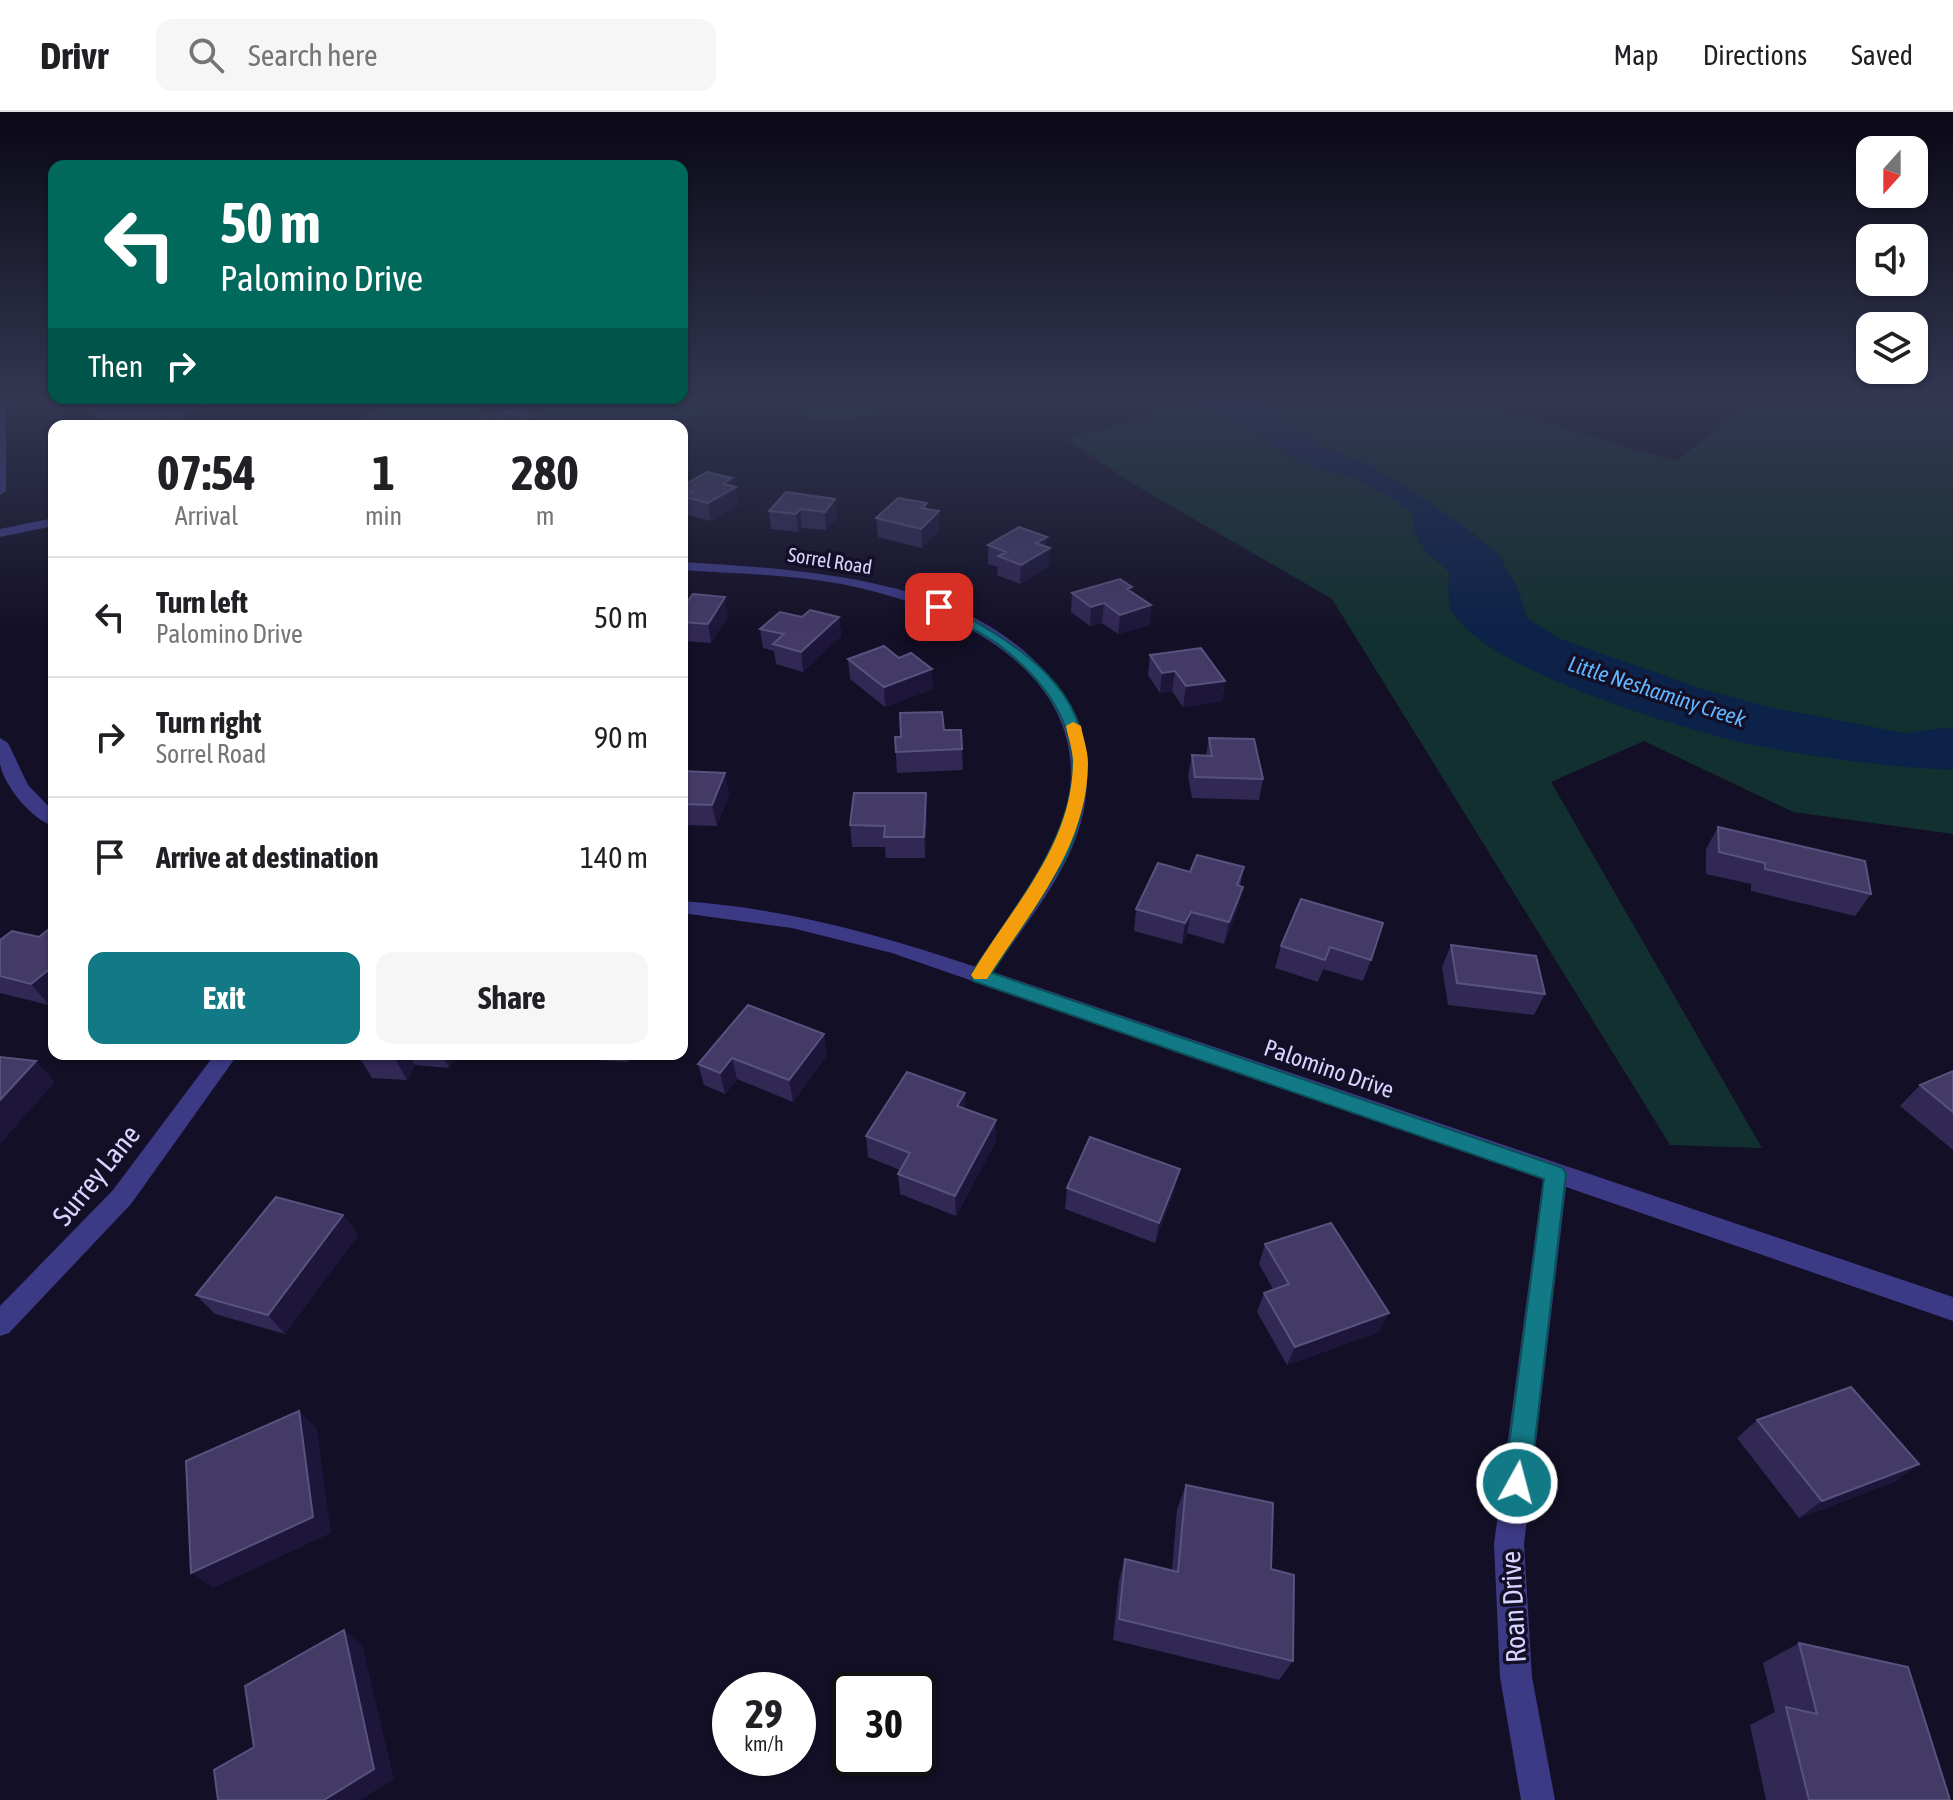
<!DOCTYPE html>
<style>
:root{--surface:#fff;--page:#f6f6f6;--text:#202124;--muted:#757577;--line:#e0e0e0;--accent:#127987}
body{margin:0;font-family:"Asap Condensed",sans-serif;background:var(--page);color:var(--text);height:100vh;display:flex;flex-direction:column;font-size:30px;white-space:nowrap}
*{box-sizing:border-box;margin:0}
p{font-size:26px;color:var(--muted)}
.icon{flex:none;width:44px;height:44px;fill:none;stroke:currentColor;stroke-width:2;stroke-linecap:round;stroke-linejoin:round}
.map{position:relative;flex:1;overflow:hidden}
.sheet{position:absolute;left:48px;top:308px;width:640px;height:640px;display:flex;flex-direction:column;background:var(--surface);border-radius:16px;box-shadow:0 2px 6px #0004}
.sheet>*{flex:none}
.banner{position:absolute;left:48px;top:48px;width:640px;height:244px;border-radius:16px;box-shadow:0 2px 6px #0004;background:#00695c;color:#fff;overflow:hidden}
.needle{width:52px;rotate:201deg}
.tools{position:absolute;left:1856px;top:24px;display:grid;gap:16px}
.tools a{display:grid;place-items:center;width:72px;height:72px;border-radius:16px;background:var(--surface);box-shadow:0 2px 6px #0004;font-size:40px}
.speed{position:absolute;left:712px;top:1560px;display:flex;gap:16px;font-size:40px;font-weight:700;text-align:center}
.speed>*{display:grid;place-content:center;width:104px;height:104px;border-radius:50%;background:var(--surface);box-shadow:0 2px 6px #0004;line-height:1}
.speed small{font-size:20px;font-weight:400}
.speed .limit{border:4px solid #111;border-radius:12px;background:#fff;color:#111}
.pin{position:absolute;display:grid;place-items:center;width:68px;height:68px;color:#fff;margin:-34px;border-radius:16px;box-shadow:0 4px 12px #0006}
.me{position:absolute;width:88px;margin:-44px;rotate:7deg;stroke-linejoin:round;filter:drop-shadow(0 0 6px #0008)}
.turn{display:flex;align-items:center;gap:28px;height:168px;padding:0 40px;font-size:36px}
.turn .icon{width:104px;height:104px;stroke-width:2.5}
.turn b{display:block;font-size:56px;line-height:68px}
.then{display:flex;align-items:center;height:76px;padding:0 40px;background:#0003;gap:16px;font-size:30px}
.eta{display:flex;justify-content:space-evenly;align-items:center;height:136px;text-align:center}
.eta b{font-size:48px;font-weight:700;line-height:56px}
.button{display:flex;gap:16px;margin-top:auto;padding:16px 40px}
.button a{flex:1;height:92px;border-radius:16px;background:var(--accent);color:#fff;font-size:32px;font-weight:700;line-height:92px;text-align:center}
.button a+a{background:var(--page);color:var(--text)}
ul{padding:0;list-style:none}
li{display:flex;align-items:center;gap:24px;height:120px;padding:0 40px;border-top:2px solid var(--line)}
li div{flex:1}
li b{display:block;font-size:30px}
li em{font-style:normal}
header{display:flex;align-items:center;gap:48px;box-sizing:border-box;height:112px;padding:0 40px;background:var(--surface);border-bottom:2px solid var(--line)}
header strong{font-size:38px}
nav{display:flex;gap:44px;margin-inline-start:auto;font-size:28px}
.search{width:560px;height:72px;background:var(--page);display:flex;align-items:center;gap:20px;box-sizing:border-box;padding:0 28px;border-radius:16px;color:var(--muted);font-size:30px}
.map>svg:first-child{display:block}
</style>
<header>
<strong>Drivr</strong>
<div class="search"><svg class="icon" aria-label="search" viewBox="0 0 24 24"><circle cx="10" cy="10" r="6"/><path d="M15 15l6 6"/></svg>Search here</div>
<nav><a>Map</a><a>Directions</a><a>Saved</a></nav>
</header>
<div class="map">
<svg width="1953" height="1688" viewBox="0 0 1953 1688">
<rect width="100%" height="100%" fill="#130f26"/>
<!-- green -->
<path fill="#12302f" d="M920 285 933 294 845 307 812 306 787 294 790 287 632 314H544L543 309 512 302 476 314H336L364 308 376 294 424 286Z
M1125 285H1479L1518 303 1676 349 1736 302 1720 285H1953V722L1793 700 1644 629 1551 670 1762 1036 1670 1033 1332 487 1135 373 1065 326 1156 305Z"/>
<!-- water -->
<path fill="#0c2248" d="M1199 285H1248L1321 334 1362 349 1395 368 1464 414 1497 441 1517 474 1528 507 1560 527 1706 578 1769 595 1905 621 1953 615V658C1886 655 1819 646 1753 633 1689 620 1478 556 1451 497 1447 487 1449 471 1449 460 1428 441 1411 430 1413 400L1358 367 1304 353Z"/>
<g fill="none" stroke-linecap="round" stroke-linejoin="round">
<!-- street -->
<path fill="#3d3a85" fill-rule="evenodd" d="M0 285H6V379L0 383Z
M54 406V414L0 425V417Z
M682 450C809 458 998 466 1068 593 1088 629 1092 669 1081 710 1066 765 1024 813 993 860L1953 1185V1209L1566 1075 1524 1432 1532 1565 1555 1688H1521L1500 1565 1494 1432 1543 1067 892 841 792 816 682 801V789C784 796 879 822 976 855 1007 809 1047 764 1063 710 1106 571 965 498 851 474 795 462 738 462 682 458Z
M0 626 8 631 28 673 54 700V714C33 709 4 674 0 652 0 644 0 634 0 626Z
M215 942H238L131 1092 9 1221 0 1224V1194L113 1078Z"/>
</g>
<!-- wall -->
<path fill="#312854" d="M87 286H252L195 295 190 298 191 301 179 308 172 307 159 314 97 307Z
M682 374H733L738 393 711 409 688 403 687 396 682 395Z
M835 387 837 406 826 418 802 416 798 420 771 417 769 399Z
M927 391V397L939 418 922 436 878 425 876 406Z
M1047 425 1046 434 1049 454 1020 472 997 463 998 455 988 452V433Z
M1131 479 1151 493 1149 513 1118 522 1102 511 1090 514 1071 500 1072 481Z
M682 489 687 490 728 504 711 531 682 529Z
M802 505H839L841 524 803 560 776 552 774 539 763 536 760 517Z
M1150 543 1225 569 1222 589 1183 595 1172 579 1160 581 1148 563Z
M848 547 933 577 885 595 850 567Z
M944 618 962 637 963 658 897 661 895 625Z
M1209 626 1263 667 1259 688 1192 686 1188 664 1192 643H1206Z
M682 659 725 661 729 682 717 714 682 713Z
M927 702 925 746H886L885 735H852L850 713Z
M1718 715 1871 782 1855 804 1751 779V772L1706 762V737Z
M1244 755 1240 774 1238 796 1224 832 1187 821 1182 832 1134 819 1136 797 1190 760Z
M1301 787 1371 848 1363 869 1323 857 1318 870 1275 856 1281 834Z
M54 813V889L49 893 0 881V828L39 825Z
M1451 833 1545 882 1534 903 1448 893 1442 855Z
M748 893 827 943 793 990 737 967 725 982 704 973 698 952Z
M361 942H456L449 956 415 953 407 968 372 966 359 945Z
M538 942H631L628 950 539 944Z
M1953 959V1038L1900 994 1920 973Z
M966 997 996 1029 956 1104 900 1082 898 1062 900 1058 868 1045 866 1024Z
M1067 1076 1175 1077 1155 1131 1065 1097Z
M343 1103 358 1123 285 1222 215 1202 196 1183Z
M1265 1132 1379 1220 1287 1253 1257 1200 1264 1181 1273 1177 1259 1152Z
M1757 1308 1919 1352 1894 1370 1799 1406 1737 1326Z
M1186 1373 1271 1457 1293 1549 1279 1568 1113 1528 1119 1469 1125 1447 1172 1458 1177 1397Z
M1799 1531 1950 1688H1766L1750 1613 1775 1600 1763 1551Z"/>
<!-- shaded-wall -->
<path fill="#1d163a" d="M146 286H162L172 307 159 314Z
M169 286H252L195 295 190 298 191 301 179 308Z
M534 303 536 314H515Z
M732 366 733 376 736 375 738 393 711 409 708 391 723 372Z
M835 387 837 406 826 418 825 400Z
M800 397 802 416 798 420 796 402Z
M939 399V418L922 436 921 417Z
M1047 425 1046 438 1050 436 1049 454 1020 472 1021 453 1036 431Z
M725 485 728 504 711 531 708 512Z
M1104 491 1102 511 1090 514 1091 495Z
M1151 493 1149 513 1118 522 1120 503Z
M839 505 841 524 803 560 801 540Z
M932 557 933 577 885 595 884 575Z
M1175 559 1172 579 1160 581 1162 561Z
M1225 569 1222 589 1183 595 1186 574Z
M725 661 729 682 717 714 712 693Z
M926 681 927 702 925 746 924 725Z
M1243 775 1238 796 1224 832 1229 810Z
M1191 800 1187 821 1182 832 1185 811Z
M51 856 54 860V889L49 893 31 872Z
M824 922 827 943 793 990 789 968Z
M398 942H409L415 953 407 968 395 947Z
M442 942H456L449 956Z
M625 942H631L628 950Z
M732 946 737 967 725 982 720 961Z
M36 949 55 970 0 1032V988Z
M965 981 966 1002 957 994Z
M996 1008V1029L956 1104 955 1084Z
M1180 1057 1175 1077 1155 1131 1159 1111Z
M343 1103 358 1123 285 1222 268 1203Z
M1389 1201 1379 1220 1287 1253 1295 1235Z
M299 1299 317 1317 331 1421 213 1476 191 1461Z
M1919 1352 1894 1370 1799 1406 1822 1389Z
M344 1518 362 1532 394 1667 360 1688H324Z"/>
<!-- building -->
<path fill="#433a66" stroke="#5a527e" stroke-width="2" d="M508 300 534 303 515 314H464L486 302 500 304Z
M707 360 732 366 723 372 736 375 708 391 685 385 693 380 682 378V374Z
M786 380 835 387 825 400 800 397 796 402 769 399Z
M898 386 927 391 921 396 939 399 921 417 876 406Z
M1019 415 1047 425 1036 431 1050 436 1021 453 998 444 1006 440 988 433Z
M1120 467 1132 475 1127 477 1151 493 1120 503 1104 491 1091 495 1072 481Z
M693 482 725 485 708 512 682 510V489L687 490Z
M810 498 839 505 801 540 773 532 784 522 760 517 780 500 802 505Z
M884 534 899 546 911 541 932 557 884 575 848 547Z
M1201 536 1225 569 1186 574 1175 559 1162 561 1150 543Z
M942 600 944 618H961L962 637 896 640 895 625H901L900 601Z
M1209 626 1254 627 1263 667 1195 665 1192 643 1212 644Z
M682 659 725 661 712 693 682 692Z
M854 681H926L924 725H884L885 714 850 713Z
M1718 715 1865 749 1871 782 1765 757V751L1719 740Z
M1197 743 1244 755 1237 773 1243 775 1229 810 1191 800 1185 811 1136 797 1158 751 1190 760Z
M1301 787 1383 811 1371 848 1330 835 1325 848 1281 834Z
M54 813V857L51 856 31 872 0 864V828L12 819 39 825Z
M1451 833 1536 844 1545 882 1457 871Z
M748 893 824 922 789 968 732 946 720 961 698 952Z
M361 942H398L395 947 359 945Z
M0 945 36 949 0 988Z
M1953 959V1000L1920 973Z
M907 960 965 981 957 994 996 1008 955 1084 898 1062 910 1041 866 1024Z
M1090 1025 1180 1057 1159 1111 1067 1076Z
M276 1085 343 1103 268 1203 196 1183Z
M1331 1111 1389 1201 1295 1235 1264 1181 1289 1172 1265 1132Z
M1851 1275 1919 1352 1822 1389 1757 1308Z
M299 1299 313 1405 191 1461 186 1349Z
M1186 1373 1273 1391 1271 1457 1294 1463 1293 1549 1119 1507 1125 1447 1178 1460Z
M344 1518 374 1657 324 1688H218L214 1658 254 1635 245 1574Z
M1799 1531 1908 1555 1950 1688H1809L1786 1595 1817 1602Z"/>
<!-- sky -->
<linearGradient id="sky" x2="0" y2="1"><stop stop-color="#0a0815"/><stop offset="0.55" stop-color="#333752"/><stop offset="1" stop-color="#333752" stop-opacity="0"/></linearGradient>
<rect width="1953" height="522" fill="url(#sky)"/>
<!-- route -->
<path fill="#127987" stroke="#0c4f58" stroke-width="2" d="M935 492H944C1020 534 1097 577 1085 677 1082 702 1077 724 1065 747 1043 786 1016 823 992 861L1563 1056 1566 1062 1530 1371 1526 1380 1517 1384 1507 1380 1504 1371 1544 1067 973 869 971 864 973 859C1048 747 1140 642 999 533 980 519 956 509 935 497Z"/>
<!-- slow -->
<path fill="#f59e0b" d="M1073 610 1081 614C1083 626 1088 639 1088 651 1088 734 1030 800 987 867H974L971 863C1012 794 1072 735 1073 650 1073 639 1068 625 1066 614Z"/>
<g text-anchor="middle" stroke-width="7" stroke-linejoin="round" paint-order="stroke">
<!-- far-street labels -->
<g font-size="20" fill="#d9d4ff" stroke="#130f26">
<text transform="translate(830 449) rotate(9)" y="7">Sorrel Road</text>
</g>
<!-- far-water labels -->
<g font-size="22" font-style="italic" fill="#62b6ff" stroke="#130f26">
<text transform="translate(1657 579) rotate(18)" y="8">Little Neshaminy Creek</text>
</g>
<!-- street labels -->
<g font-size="24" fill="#d9d4ff" stroke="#130f26">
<text transform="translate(1329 957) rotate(19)" y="8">Palomino Drive</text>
</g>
<!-- near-street labels -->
<g font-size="28" fill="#d9d4ff" stroke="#130f26">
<text transform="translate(96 1063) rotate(-51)" y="10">Surrey Lane</text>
<text transform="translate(1513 1495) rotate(-93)" y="10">Roan Drive</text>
</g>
</g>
</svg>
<div class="tools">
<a><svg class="needle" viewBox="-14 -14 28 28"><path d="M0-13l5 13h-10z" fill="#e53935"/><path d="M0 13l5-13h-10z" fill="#757577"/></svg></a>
<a><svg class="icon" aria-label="sound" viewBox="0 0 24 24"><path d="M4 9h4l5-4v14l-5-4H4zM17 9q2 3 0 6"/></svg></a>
<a><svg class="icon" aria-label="layers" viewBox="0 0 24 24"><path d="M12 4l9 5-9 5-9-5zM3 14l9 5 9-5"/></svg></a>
</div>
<div class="speed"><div>29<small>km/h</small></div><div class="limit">30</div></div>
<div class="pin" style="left:939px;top:495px;background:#d93025"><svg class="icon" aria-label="arrive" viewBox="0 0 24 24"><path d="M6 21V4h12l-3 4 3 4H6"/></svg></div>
<svg class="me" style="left:1517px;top:1371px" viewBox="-20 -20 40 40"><circle r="17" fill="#127987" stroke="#fff" stroke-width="3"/><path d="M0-11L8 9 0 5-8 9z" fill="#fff"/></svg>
<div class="banner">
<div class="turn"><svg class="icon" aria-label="left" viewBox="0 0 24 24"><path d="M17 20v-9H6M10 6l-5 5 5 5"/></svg><div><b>50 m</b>Palomino Drive</div></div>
<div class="then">Then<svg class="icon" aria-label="right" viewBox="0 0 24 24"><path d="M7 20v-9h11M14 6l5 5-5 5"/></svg></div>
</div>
<section class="sheet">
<div class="eta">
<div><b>07:54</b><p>Arrival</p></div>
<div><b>1</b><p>min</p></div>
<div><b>280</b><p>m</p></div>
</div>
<ul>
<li><svg class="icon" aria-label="left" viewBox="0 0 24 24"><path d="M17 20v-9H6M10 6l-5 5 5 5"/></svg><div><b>Turn left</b><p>Palomino Drive</p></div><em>50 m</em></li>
<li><svg class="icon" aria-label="right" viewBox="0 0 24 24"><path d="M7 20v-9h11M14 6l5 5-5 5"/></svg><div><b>Turn right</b><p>Sorrel Road</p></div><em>90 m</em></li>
<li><svg class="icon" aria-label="arrive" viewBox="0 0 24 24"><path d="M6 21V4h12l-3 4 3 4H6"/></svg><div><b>Arrive at destination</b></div><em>140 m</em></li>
</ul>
<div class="button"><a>Exit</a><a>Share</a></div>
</section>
</div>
